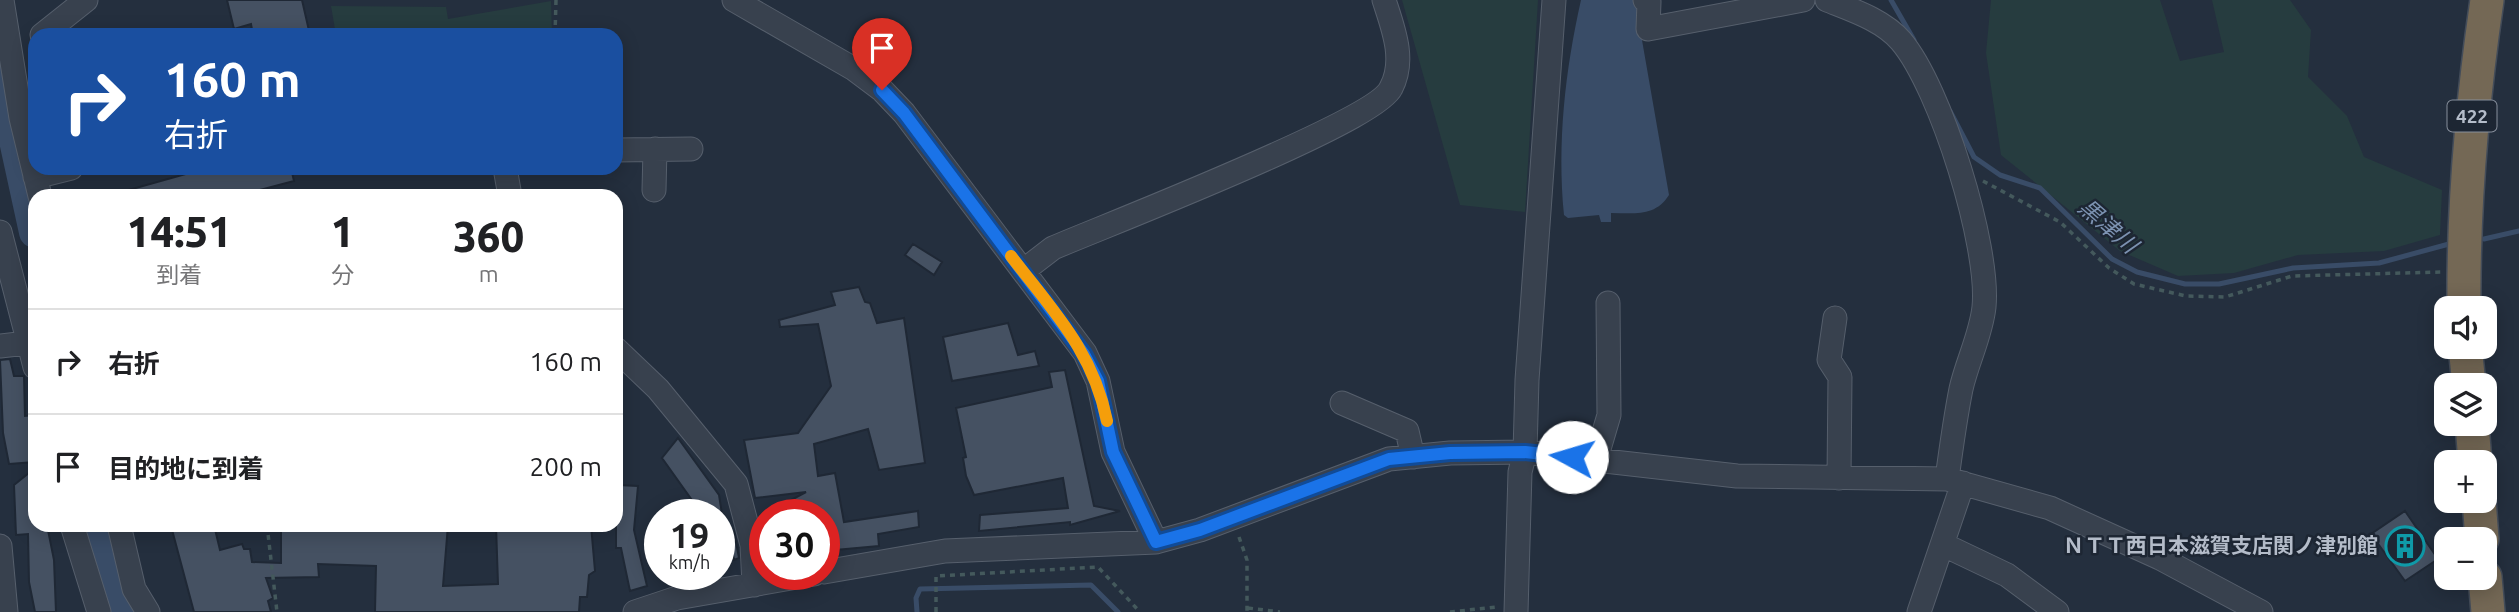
<!DOCTYPE html>
<html lang="ja">
<meta charset="utf-8">
<style>
:root{--surface:#fff;--page:#f6f6f6;--text:#202124;--muted:#757577;--line:#e0e0e0}
body{margin:0;font-family:Ubuntu,"Noto Sans JP",sans-serif;background:var(--page);color:var(--text);height:100vh;display:flex;flex-direction:column;font-size:26px;white-space:nowrap}
*{box-sizing:border-box;margin:0}
p{font-size:23px;color:var(--muted)}
.icon{flex:none;width:38px;height:38px;fill:none;stroke:currentColor;stroke-width:2;stroke-linecap:round;stroke-linejoin:round}
.map{position:relative;flex:1;overflow:hidden}
.details{position:absolute;left:28px;top:189px;width:595px;height:343px;display:flex;flex-direction:column;background:var(--surface);border-radius:21px;box-shadow:0 4px 18px #0003}
.details>*{flex:none}
.guide{position:absolute;left:28px;top:28px;width:595px;height:147px;border-radius:21px;box-shadow:0 4px 18px #0003;background:#1a4fa0;color:#fff;overflow:hidden}
.controls{position:absolute;left:2434px;top:296px;display:grid;gap:14px}
.controls a{display:grid;place-items:center;width:63px;height:63px;border-radius:14px;background:var(--surface);box-shadow:0 4px 18px #0003;font-size:35px}
.speed{position:absolute;left:644px;top:499px;display:flex;gap:14px;font-size:35px;font-weight:700;text-align:center}
.speed>*{display:grid;place-content:center;width:91px;height:91px;border-radius:50%;background:var(--surface);box-shadow:0 4px 18px #0003;line-height:1}
.speed small{font-size:18px;font-weight:400}
.speed .limit{border:10px solid #d22;background:#fff;color:#111}
.pin{position:absolute;display:grid;place-items:center;width:60px;height:60px;color:#fff;margin:-72px -30px;border-radius:50% 50% 50% 0;rotate:-45deg;box-shadow:0 0 7px #0007}
.pin .icon{rotate:45deg}
.me{position:absolute;width:77px;margin:-38px;rotate:276deg;stroke-linejoin:round;filter:drop-shadow(0 0 5px #0008)}
.turn{display:flex;align-items:center;gap:24px;height:147px;padding:0 21px;font-size:32px}
.turn .icon{width:91px;height:91px;stroke-width:2.5}
.turn b{display:block;font-size:49px;line-height:60px}
.eta{display:flex;justify-content:space-evenly;align-items:center;height:119px;text-align:center}
.eta b{font-size:42px;font-weight:800;line-height:49px}
ul{padding:0;list-style:none}
li{display:flex;align-items:center;gap:21px;height:105px;padding:0 21px;border-top:2px solid var(--line)}
li div{flex:1}
li b{display:block;font-size:26px}
li em{font-style:normal}
.map>svg:first-child{display:block}
</style>
<div class="map">
<svg width="2519" height="612" viewBox="0 0 2519 612">
<rect width="100%" height="100%" fill="#242f3e"/>
<!-- green -->
<path fill="#263c3f" d="M1402 0H1538L1525 212 1460 205Z
M1991 0H2160L2180 61 2224 52 2212 0H2290L2311 30 2308 77 2347 116 2364 157 2442 190 2440 235 2384 251 2298 255 2234 273 2178 276 2120 251 2001 155 1986 53Z
M551 1 552 35H336L331 6 446 7 448 19Z"/>
<!-- water -->
<path fill="#394c67" d="M1581 0H1635L1669 195C1655 217 1635 213 1611 213V222H1601L1599 215 1568 218 1564 215C1557 143 1565 71 1581 0Z"/>
<g fill="none" stroke-linecap="round" stroke-linejoin="round">
<!-- stream -->
<path stroke="#394c67" stroke-width="5" d="M1891 0 1914 40
M1950 111 1974 157 2000 175 2040 188 2112 259 2137 272 2185 284H2219L2293 268 2379 263 2449 244
M2484 239 2519 231
M917 612 916 598 920 589 1091 585 1118 612"/>
<!-- river -->
<path stroke="#394c67" stroke-width="32" d="M0 72 35 232
M102 525 112 583 128 612"/>
</g>
<!-- building -->
<path fill="#455162" stroke="#1f2835" stroke-width="2" d="M227 0H302L310 35H253L251 24 234 29Z
M207 168H291L294 181 237 196H125V191Z
M913 244 942 262 934 275 905 255Z
M859 287 865 302 870 303 877 323 904 318 925 463 879 470 868 429 814 444 818 476 835 473 844 522 918 511 919 527 878 534 879 546 824 551V514H765L806 492 755 498 744 440 798 433 831 386 818 324 780 327 779 320 835 305 831 292Z
M1008 323 1018 355 1035 351 1039 366 952 381 943 337Z
M10 359 14 376H24L25 416 34 415 35 462 9 464 3 433 0 360Z
M1065 370 1094 506 1120 511 1070 525V522L979 531 980 515 1068 508 1063 478 974 495 966 476 963 458 966 457 956 408 1052 387 1049 372Z
M678 438 719 495 722 514H698L694 503 662 458Z
M35 468V525H47L54 560 56 612H35L29 582 28 534 16 535 14 485Z
M618 485 638 486 634 530 647 586 630 591 621 548H616V495H620Z
M2405 511 2438 559 2405 581 2371 534Z
M214 525 220 550 242 544 244 549H250L252 562 281 563V525H448L443 586 498 584 496 525H591L595 571 589 575 587 597H580L579 612H375L376 566 318 564 319 577 266 578 273 598 268 601 271 612H194L171 526Z
M734 532 739 558 734 560 733 555 719 558V540Z"/>
<g fill="none" stroke-linecap="round" stroke-linejoin="round">
<!-- minor casing -->
<g stroke="#565f6c" stroke-width="25">
<path id="minor" d="M2 0 21 118 40 196
M734 0 854 69 882 90 904 113 1085 353 1098 381 1113 452 1156 542
M1645 0 1649 2 1648 29 1803 0
M1827 0C1852 10 1883 20 1901 41 1941 88 1990 247 1984 307 1981 335 1967 362 1961 389 1955 419 1951 449 1947 479
M42 35 86 0
M616 150 691 149
M505 168 510 196
M35 177 71 168
M654 190 655 149
M0 232 35 367
M1023 271 1053 248C1104 226 1375 122 1391 88 1406 60 1393 28 1384 0
M1835 318 1829 360 1840 377 1839 478
M0 346 35 342
M616 349 658 389 736 484 752 545 754 585
M1342 403 1407 431 1413 457
M1596 459 1609 415 1608 303
M72 525 99 612
M119 525 134 589 148 612
M1944 545 2007 575 2057 612
M0 546 6 612
M824 572 945 551 1156 542 1200 530 1389 459 1450 453 1525 452 1737 476 1947 479 2050 508 2160 558 2261 612
M635 612 677 598 814 574
M1516 612 1520 472 1525 452 1527 380 1554 0
M1919 612 1963 483"/>
</g>
<!-- highway casing -->
<g stroke="#434c59" stroke-width="36">
<path id="highway" d="M2464 308C2463 204 2472 103 2487 0
M2465 346 2469 385
M2472 424 2475 462
M2479 500 2482 539
M2485 577 2488 612"/>
</g>
<!-- path -->
<path stroke="#44595c" stroke-width="3.5" stroke-dasharray="5 5" stroke-linecap="butt" d="M555 35 556 0
M1983 181 2060 222 2109 268 2134 284 2186 296 2225 297 2292 276 2441 272
M294 196 302 194
M267 525 277 612
M1239 537 1247 560V612
M1248 608 1280 612
M936 612V576L1098 567 1140 612
M1450 612 1496 607"/>
<!-- minor -->
<use href="#minor" stroke="#38414e" stroke-width="23"/>
<!-- highway -->
<use href="#highway" stroke="#746855" stroke-width="33"/>
</g>
<g fill="none" stroke-linecap="round" stroke-linejoin="round">
<!-- route casing -->
<g stroke="#114b97" stroke-width="18">
<path id="route" d="M882 90 904 113 1084 354 1098 381 1113 452 1156 542 1200 530 1389 459 1450 453 1525 452 1572 457"/>
</g>
<!-- route -->
<use href="#route" stroke="#1a73e8" stroke-width="12"/>
<!-- slow -->
<path stroke="#f59e0b" stroke-width="12" d="M1011 256C1053 311 1093 351 1107 421"/>
</g>
<!-- icons -->
<defs>
<g id="building-ring" transform="scale(2.0125)"><circle r="9.5" fill="#1d2633" stroke="#0f9aa8" stroke-width="1.5"/><path d="M-4-6H4V6H1V3H-1V6H-4ZM-2.5-4.3h1.7v1.8h-1.7ZM.8-4.3h1.7v1.8H.8ZM-2.5-1h1.7V.8h-1.7ZM.8-1h1.7V.8H.8Z" fill="#0f9aa8"/></g>
</defs>
<g fill-rule="evenodd">
<use href="#building-ring" x="2405" y="546"/>
</g>
<g text-anchor="middle" stroke-width="5" stroke-linejoin="round" paint-order="stroke">
<!-- shield labels -->
<rect fill="#1d2633" stroke="#878f9c" stroke-width="2" x="2447.5" y="100.5" width="49" height="31" rx="5"/>
<g font-size="19" font-weight="bold" fill="#b4bcc9">
<text x="2472" y="123">422</text>
</g>
<!-- poi labels -->
<g font-size="21" font-weight="bold" fill="#b4bcc9" stroke="#1d2633" text-anchor="end">
<text x="2378" y="553">ＮＴＴ西日本滋賀支店関ノ津別館</text>
</g>
<!-- water labels -->
<g font-size="23" font-style="italic" fill="#7c92b1" stroke="#1d2633">
<text transform="translate(2108 226) rotate(41)" y="8">黒津川</text>
</g>
</g>
</svg>
<div class="controls">
<a><svg class="icon" aria-label="sound" viewBox="0 0 24 24"><path d="M4 9h4l5-4v14l-5-4H4zM17 9q2 3 0 6"/></svg></a>
<a><svg class="icon" aria-label="layers" viewBox="0 0 24 24"><path d="M12 4l9 5-9 5-9-5zM3 14l9 5 9-5"/></svg></a>
<a>+</a>
<a>−</a>
</div>
<div class="speed"><div>19<small>km/h</small></div><div class="limit">30</div></div>
<div class="pin" style="left:882px;top:90px;background:#d93025"><svg class="icon" aria-label="arrive" viewBox="0 0 24 24"><path d="M6 21V4h12l-3 4 3 4H6"/></svg></div>
<svg class="me" style="left:1572px;top:457px" viewBox="-20 -20 40 40"><circle r="19" fill="#fff"/><path d="M0-13L10 11 0 6-10 11z" fill="#1a73e8"/></svg>
<div class="guide">
<div class="turn"><svg class="icon" aria-label="right" viewBox="0 0 24 24"><path d="M7 20v-9h11M14 6l5 5-5 5"/></svg><div><b>160 m</b>右折</div></div>
</div>
<section class="details">
<div class="eta">
<div><b>14:51</b><p>到着</p></div>
<div><b>1</b><p>分</p></div>
<div><b>360</b><p>m</p></div>
</div>
<ul>
<li><svg class="icon" aria-label="right" viewBox="0 0 24 24"><path d="M7 20v-9h11M14 6l5 5-5 5"/></svg><div><b>右折</b></div><em>160 m</em></li>
<li><svg class="icon" aria-label="arrive" viewBox="0 0 24 24"><path d="M6 21V4h12l-3 4 3 4H6"/></svg><div><b>目的地に到着</b></div><em>200 m</em></li>
</ul>
</section>
</div>
